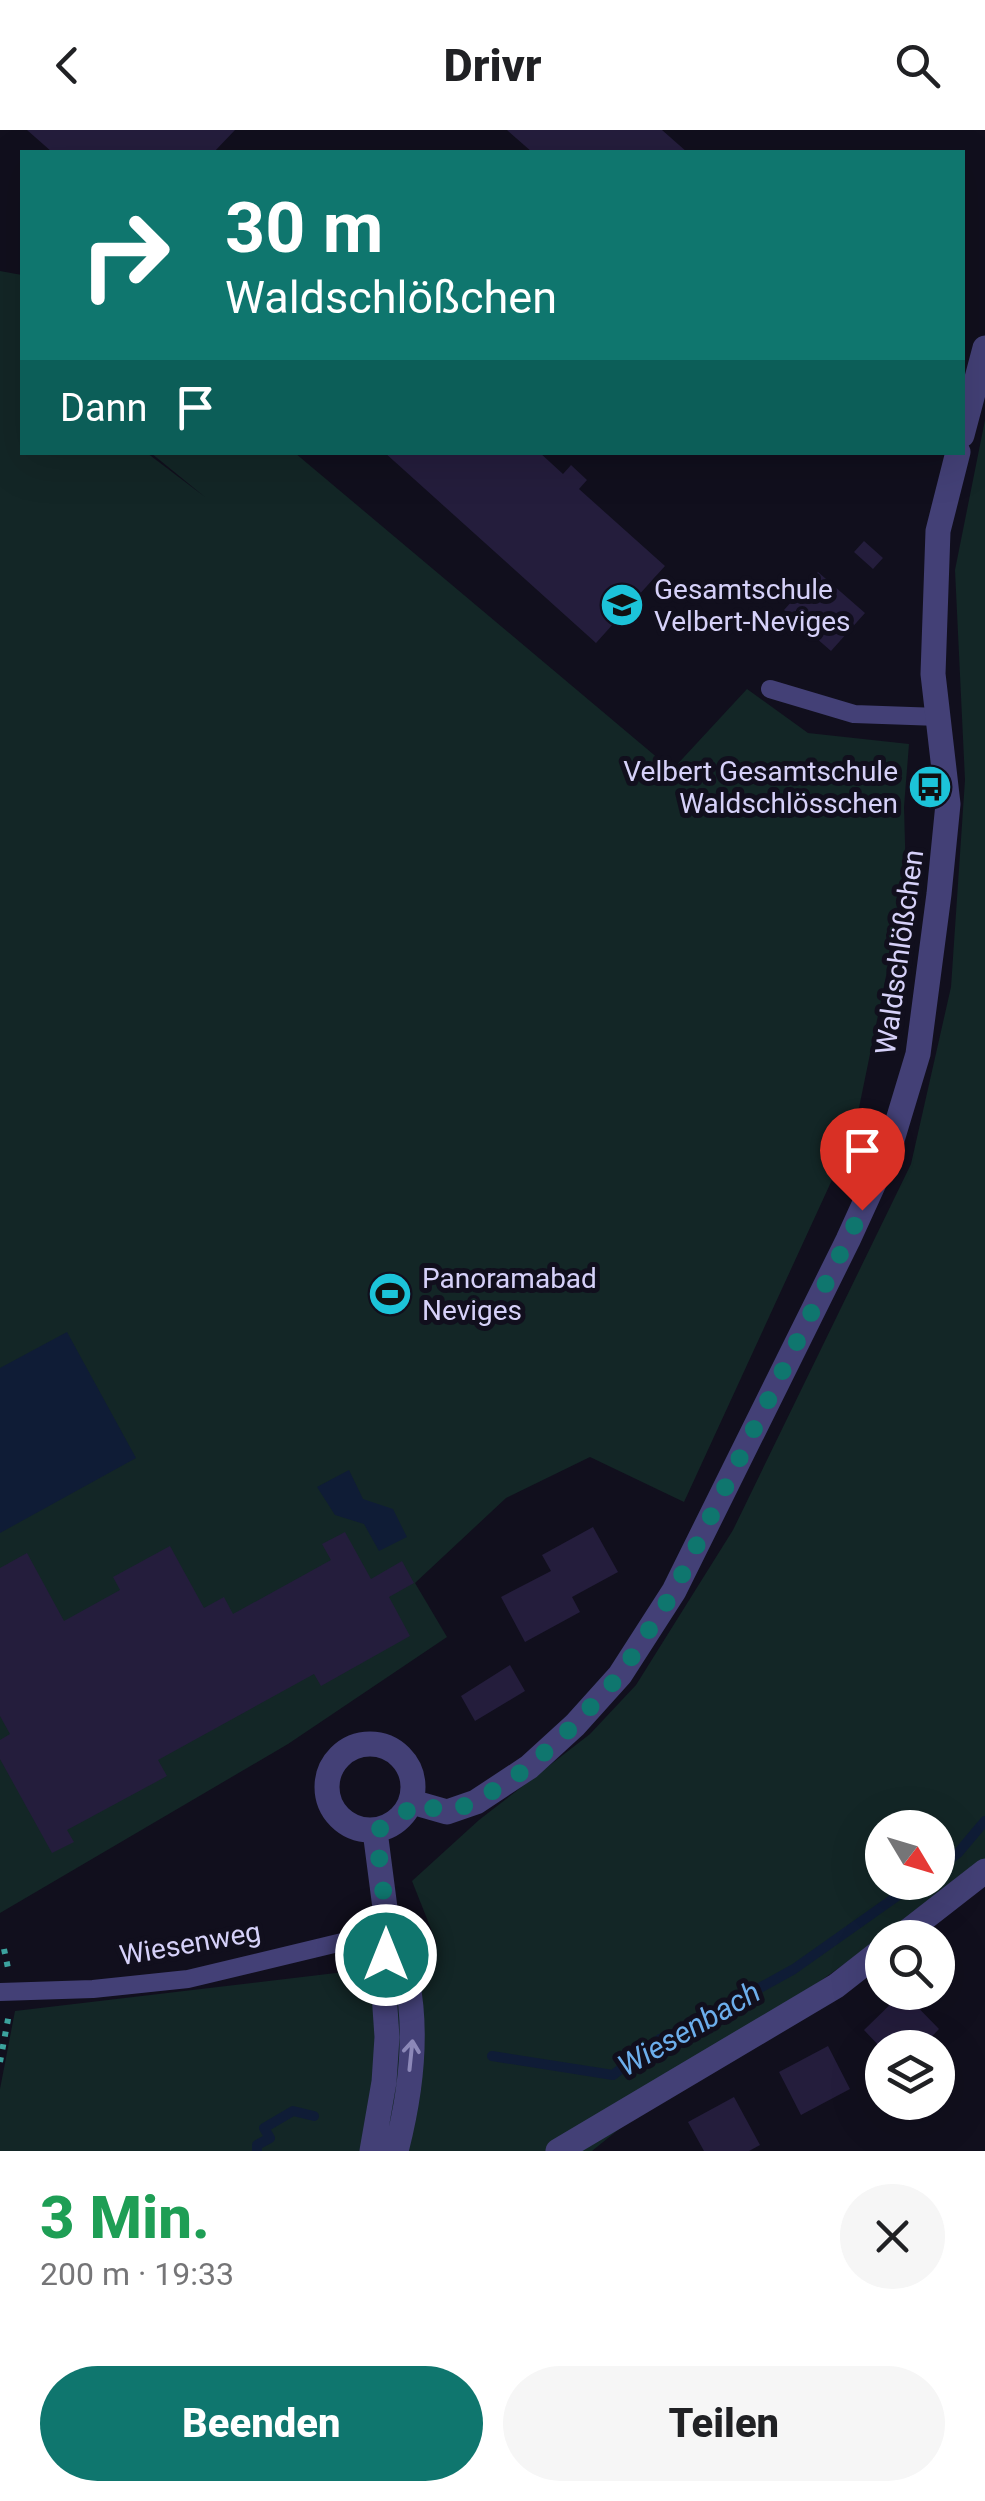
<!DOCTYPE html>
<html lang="de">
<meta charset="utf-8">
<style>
:root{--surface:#fff;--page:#f6f6f6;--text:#202124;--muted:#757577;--accent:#0f766e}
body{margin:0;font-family:Roboto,sans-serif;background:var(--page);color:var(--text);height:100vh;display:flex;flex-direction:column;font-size:38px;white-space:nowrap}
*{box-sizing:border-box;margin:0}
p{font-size:32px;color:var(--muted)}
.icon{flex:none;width:55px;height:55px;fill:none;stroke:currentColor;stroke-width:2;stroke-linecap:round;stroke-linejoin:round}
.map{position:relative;height:2021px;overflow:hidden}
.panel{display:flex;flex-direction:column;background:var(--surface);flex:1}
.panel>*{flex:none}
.guide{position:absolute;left:20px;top:20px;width:945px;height:305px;border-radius:0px;box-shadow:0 10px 40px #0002;background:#0f766e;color:#fff;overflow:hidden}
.needle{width:65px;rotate:128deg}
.tools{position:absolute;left:865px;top:1680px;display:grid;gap:20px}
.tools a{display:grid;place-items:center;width:90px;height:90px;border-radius:50%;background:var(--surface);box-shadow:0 10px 40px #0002;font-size:50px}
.pin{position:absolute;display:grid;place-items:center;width:85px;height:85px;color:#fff;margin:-102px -42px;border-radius:50% 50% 50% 0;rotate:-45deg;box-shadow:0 0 10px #0007}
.pin .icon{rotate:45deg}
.me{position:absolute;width:110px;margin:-55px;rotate:0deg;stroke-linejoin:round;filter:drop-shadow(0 0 8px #0008)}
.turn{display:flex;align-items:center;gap:35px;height:210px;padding:0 40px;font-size:45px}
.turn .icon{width:130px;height:130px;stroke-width:2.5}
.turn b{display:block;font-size:70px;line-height:85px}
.then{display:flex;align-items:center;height:95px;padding:0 40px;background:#0003;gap:20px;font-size:38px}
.round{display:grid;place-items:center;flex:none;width:105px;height:105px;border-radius:52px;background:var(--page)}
.headline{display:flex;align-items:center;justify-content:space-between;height:170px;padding:0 40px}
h1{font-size:60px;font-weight:800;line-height:75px;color:#1e9e55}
.primary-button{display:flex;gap:20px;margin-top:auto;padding:20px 40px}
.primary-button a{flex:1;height:115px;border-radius:60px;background:var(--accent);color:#fff;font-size:40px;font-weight:800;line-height:115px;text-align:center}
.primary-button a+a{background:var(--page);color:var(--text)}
header{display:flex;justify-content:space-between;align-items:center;height:130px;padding:0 40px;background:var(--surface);font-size:45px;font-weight:800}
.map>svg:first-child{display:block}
</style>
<header><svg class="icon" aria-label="back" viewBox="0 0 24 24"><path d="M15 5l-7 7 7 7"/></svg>Drivr<svg class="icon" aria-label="search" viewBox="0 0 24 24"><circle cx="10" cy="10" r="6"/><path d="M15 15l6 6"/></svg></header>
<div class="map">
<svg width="985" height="2021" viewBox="0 0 985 2021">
<rect width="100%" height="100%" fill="#110f1d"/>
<!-- green -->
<path fill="#132626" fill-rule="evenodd" d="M0 141 22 145V322L147 323 205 367 151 323H295L672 640 747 559 808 603 909 614 904 677 906 749 854 1002 684 1372 590 1327 506 1368 415 1453 447 1507 288 1614 0 1783Z
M985 290V1729C857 1831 718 1917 592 2021H0V1959L15 1881 336 1843 437 1814 412 1751 479 1690 590 1604 636 1555 733 1400 911 1034 951 857 965 650 955 440ZM882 1698H938V1752H882Z"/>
<!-- water -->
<path fill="#0f1c36" d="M67 1202 136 1328 0 1403V1238Z
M349 1340 363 1369 393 1379 407 1407 379 1421 364 1394 335 1385 317 1357Z"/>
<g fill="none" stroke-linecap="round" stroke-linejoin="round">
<!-- stream -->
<path stroke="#0f1c36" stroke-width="10" d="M938 1738 958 1723 985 1691
M492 1926 613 1945 660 1909 697 1901 727 1876 794 1839 917 1752
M257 2021V2015L270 2008 264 1998 293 1981 314 1986"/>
</g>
<!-- building -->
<path fill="#241d3c" d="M27 0H235L214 22H52Z
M507 0H662L687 22H532Z
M384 322H539L563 344 571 335 587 350 579 359 665 436 637 467 628 459 613 474 623 483 596 513Z
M864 411 883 428 873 439 854 422Z
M818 442 865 483 831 521 784 480Z
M593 1397 618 1442 572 1467 580 1482 525 1512 501 1467 551 1441 542 1425Z
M345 1402 371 1449 402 1431 414 1453 389 1467 410 1506 321 1556 314 1544 158 1630 167 1646 67 1700 74 1712 52 1723 0 1629V1610L10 1604 0 1586V1438L27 1423 64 1491 120 1460 113 1447 170 1416 204 1478 224 1467 233 1484 331 1430 322 1414Z
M510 1535 525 1561 475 1591 461 1566Z
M903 1862 939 1899 921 1918H881L864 1900Z
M828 1916 850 1959 801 1985 779 1942Z
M734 1967 760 2015 749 2021H704L688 1992Z"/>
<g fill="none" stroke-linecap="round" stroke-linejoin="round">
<!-- path -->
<path stroke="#3ca29e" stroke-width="6" stroke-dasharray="5 8" stroke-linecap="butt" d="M4 1819 8 1838
M0 1932 9 1884"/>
<!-- service -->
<path stroke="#434076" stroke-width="18" d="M770 559 854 584 939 587
M0 1862 93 1859 188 1849 388 1801"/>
<!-- minor -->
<path stroke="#434076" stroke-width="25" d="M962 305 985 218
M327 1657a43 43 0 1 1 86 0a43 43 0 1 1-86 0Z
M412 1672 447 1682 476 1672 529 1637 575 1595 620 1545 674 1461 848 1110 889 1020 918 924 939 764 948 674 933 544 938 401 958 322
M390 1806C396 1820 404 1835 407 1850 418 1905 410 1967 396 2021
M899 1808 985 1741
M372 2021 384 1952 387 1907 383 1849 388 1801 375 1701
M558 2021 836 1856 882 1820"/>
</g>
<!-- one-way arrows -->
<defs><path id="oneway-shaft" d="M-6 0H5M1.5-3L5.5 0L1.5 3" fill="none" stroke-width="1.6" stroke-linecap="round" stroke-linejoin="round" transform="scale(2.5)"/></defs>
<use stroke="#8c88b8" href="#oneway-shaft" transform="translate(411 1925) rotate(-84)"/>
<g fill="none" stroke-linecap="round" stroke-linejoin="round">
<!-- route -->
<path stroke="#0f766e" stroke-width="18" stroke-dasharray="0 32.4" d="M386 1825 388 1801 376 1701 405 1684 412 1672 447 1682 476 1672 529 1637 575 1594 620 1545 674 1461 862 1080"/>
</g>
<!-- icons -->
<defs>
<g id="school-disc" transform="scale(2.25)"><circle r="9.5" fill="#1cc3d9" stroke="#110f1d"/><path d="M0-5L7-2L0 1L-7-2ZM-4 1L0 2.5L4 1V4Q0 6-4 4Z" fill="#111"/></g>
<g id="bus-disc" transform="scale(2.25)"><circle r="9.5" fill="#1cc3d9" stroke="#110f1d"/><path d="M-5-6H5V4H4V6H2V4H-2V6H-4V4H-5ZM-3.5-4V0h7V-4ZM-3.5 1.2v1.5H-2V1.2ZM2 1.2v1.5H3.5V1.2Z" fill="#111"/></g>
<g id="stadium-disc" transform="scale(2.25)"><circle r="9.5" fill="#1cc3d9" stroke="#110f1d"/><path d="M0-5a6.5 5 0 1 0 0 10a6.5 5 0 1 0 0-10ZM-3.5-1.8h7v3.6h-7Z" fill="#111"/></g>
</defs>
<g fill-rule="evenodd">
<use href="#school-disc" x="622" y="475"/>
<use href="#bus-disc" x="930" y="657"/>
<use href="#stadium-disc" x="390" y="1164"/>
</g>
<g text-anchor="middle" stroke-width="10" stroke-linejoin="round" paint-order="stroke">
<!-- poi labels -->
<g font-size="28" fill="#d6d1f9" stroke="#110f1d" text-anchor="start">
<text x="654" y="469">Gesamtschule<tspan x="654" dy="32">Velbert-Neviges</tspan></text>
<text x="898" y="651" text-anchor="end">Velbert Gesamtschule<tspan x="898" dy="32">Waldschlösschen</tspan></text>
<text x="422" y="1158">Panoramabad<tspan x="422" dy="32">Neviges</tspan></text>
</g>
<!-- street labels -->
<g font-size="28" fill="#d6d1f9" stroke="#110f1d">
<text transform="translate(899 822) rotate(-82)" y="10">Waldschlößchen</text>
<text transform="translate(190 1813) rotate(-10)" y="10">Wiesenweg</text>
</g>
<!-- water labels -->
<g font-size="30" font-style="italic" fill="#6caeec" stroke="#110f1d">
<text transform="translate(689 1899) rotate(-30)" y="10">Wiesenbach</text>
</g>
</g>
</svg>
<div class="tools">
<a><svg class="needle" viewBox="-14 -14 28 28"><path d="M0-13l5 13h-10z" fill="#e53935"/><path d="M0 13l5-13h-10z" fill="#757577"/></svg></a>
<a><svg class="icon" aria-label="search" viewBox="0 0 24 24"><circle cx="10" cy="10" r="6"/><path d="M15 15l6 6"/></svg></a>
<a><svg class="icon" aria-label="layers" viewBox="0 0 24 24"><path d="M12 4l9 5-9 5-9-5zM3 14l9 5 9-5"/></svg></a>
</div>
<div class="pin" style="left:862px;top:1080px;background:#d93025"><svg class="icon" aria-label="arrive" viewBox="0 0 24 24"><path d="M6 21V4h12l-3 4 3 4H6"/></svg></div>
<svg class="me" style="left:386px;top:1825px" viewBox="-20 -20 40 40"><circle r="17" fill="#0f766e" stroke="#fff" stroke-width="3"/><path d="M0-11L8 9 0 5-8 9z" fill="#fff"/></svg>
<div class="guide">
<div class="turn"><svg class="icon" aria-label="right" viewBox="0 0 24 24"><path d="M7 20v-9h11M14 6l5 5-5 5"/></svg><div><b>30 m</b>Waldschlößchen</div></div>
<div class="then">Dann<svg class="icon" aria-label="arrive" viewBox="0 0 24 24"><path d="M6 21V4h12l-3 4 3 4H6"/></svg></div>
</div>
</div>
<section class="panel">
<div class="headline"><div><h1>3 Min.</h1><p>200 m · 19:33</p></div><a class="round"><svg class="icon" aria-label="close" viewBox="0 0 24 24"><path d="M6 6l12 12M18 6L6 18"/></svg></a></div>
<div class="primary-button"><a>Beenden</a><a>Teilen</a></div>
</section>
